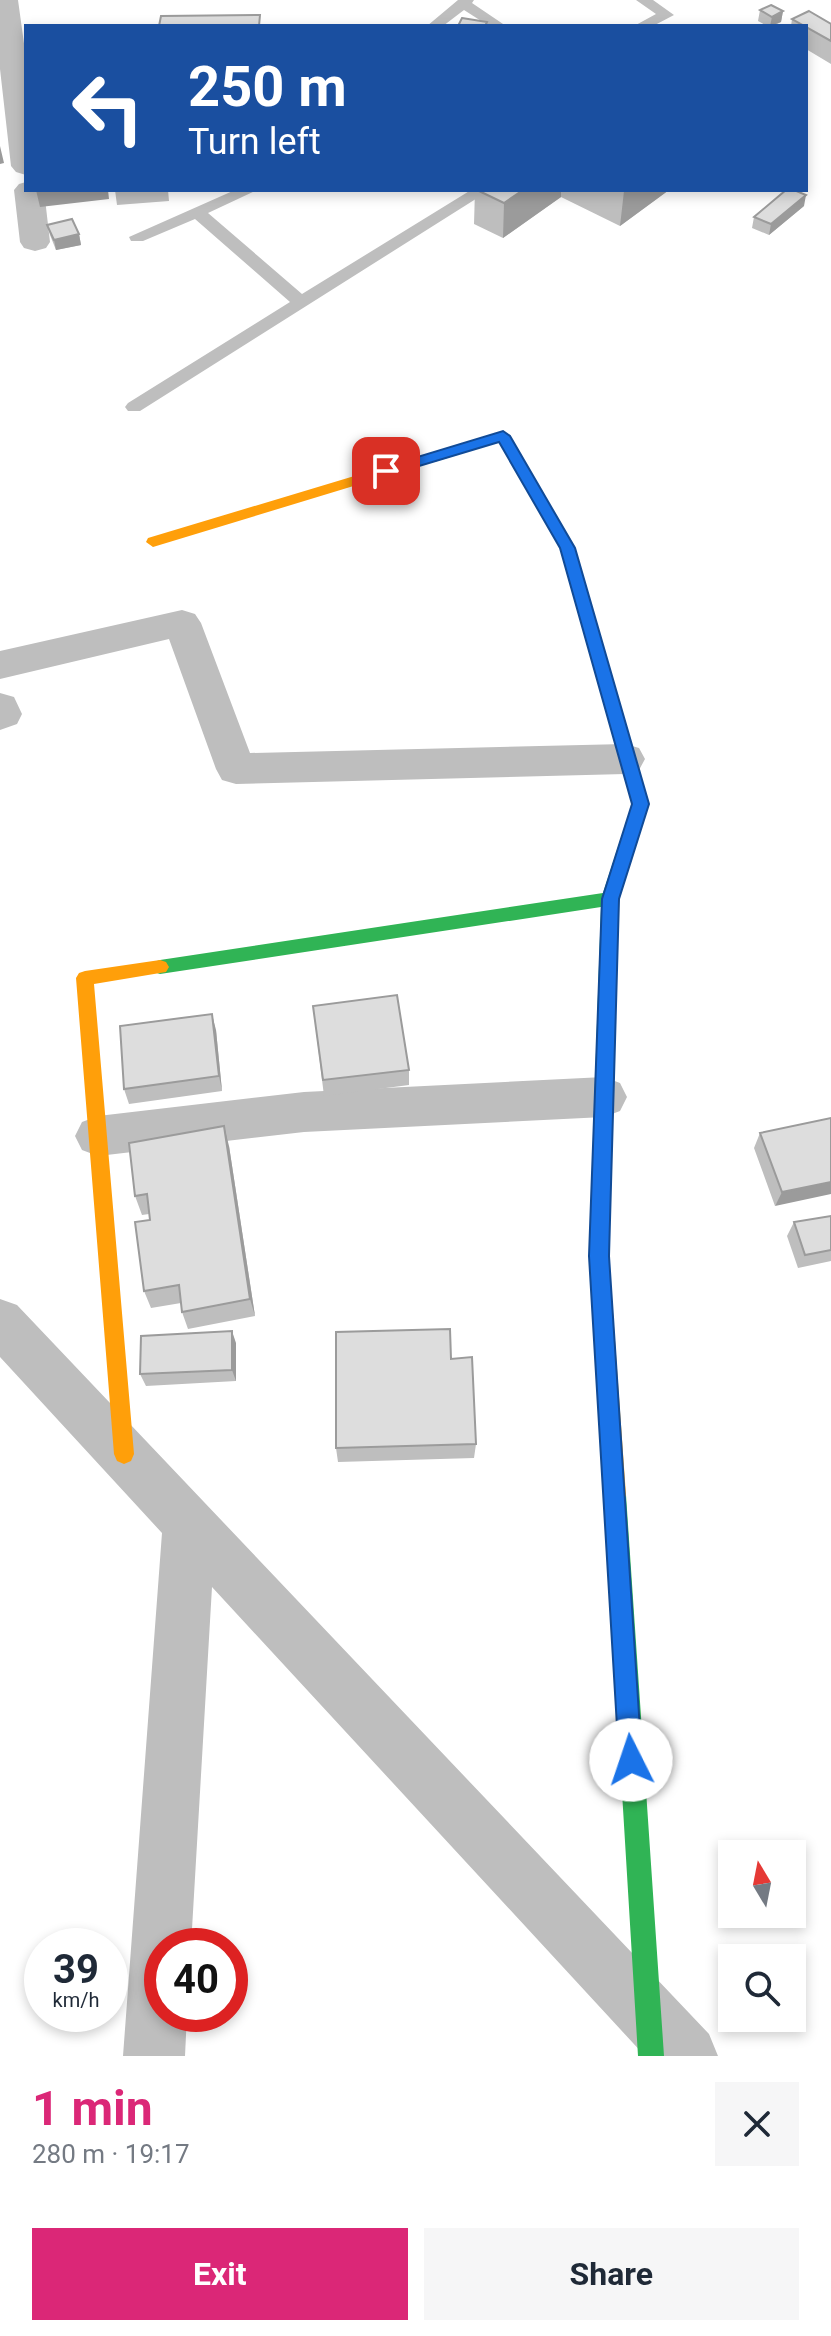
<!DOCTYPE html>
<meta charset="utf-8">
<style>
:root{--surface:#fff;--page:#f6f6f7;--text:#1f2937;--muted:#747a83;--accent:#db2777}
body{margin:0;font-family:Roboto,sans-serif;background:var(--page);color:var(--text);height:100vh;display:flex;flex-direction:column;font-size:30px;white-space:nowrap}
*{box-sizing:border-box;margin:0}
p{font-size:26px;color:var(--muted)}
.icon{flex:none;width:44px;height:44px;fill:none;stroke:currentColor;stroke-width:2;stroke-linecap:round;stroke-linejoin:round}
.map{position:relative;height:2056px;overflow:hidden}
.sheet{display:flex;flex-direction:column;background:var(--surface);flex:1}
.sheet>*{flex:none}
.top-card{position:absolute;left:24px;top:24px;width:784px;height:168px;border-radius:0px;box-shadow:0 4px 12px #0003;background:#1a4fa0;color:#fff;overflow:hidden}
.needle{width:52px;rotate:350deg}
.tools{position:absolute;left:718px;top:1840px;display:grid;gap:16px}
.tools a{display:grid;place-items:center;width:88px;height:88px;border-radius:0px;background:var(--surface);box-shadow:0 4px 12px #0003;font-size:40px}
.speed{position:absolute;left:24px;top:1928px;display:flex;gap:16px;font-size:40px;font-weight:700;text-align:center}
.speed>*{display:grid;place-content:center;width:104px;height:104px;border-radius:50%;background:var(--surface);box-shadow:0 4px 12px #0003;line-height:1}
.speed small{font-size:20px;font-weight:400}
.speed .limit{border:12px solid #d22;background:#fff;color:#111}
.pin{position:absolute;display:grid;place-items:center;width:68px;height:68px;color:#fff;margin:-34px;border-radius:16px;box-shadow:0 4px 12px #0006}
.me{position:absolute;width:88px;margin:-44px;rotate:356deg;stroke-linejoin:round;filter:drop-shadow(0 0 6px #0008)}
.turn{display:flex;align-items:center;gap:28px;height:168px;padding:0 32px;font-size:36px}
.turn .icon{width:104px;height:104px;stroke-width:2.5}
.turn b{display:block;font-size:56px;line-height:68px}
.round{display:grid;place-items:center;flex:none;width:84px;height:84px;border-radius:0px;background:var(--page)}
.overview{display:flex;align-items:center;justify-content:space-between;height:136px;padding:0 32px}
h1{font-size:48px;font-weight:700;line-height:60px;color:var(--accent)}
.button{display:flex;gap:16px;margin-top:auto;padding:16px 32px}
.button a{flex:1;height:92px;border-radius:0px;background:var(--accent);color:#fff;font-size:32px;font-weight:700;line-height:92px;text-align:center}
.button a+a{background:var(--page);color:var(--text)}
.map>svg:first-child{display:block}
</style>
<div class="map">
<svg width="831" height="2056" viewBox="0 0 831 2056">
<rect width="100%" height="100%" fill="#fff"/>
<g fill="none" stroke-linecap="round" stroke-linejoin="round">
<!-- lane -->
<path fill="#bebebe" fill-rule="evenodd" d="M458 0H474L472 3 506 26H489L464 10 443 26H427Z
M636 0H653L674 15 653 26H634L656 14Z
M235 190H257L208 213 302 294 471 190H490L140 411H128L125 407 128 403 290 302 195 219 143 241H131L129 237Z"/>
<!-- street -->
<path fill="#bebebe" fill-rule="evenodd" d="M0 0H18L26 58V175L16 172 11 166 0 69Z
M26 182V190H44L50 242 46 248 35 251 24 248 20 242 14 190 19 184Z
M182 610 195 614 201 623 250 753 625 744 639 748 645 759 639 770 625 774 236 784 222 780 216 769 169 639 0 679V651Z
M0 693 14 697 22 714 17 724 0 730Z
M604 1077 620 1083 627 1097 620 1111 604 1117 304 1132 98 1156 82 1150 75 1136 82 1122 98 1116 304 1092Z
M0 1299 17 1305 709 2034 718 2056H645L212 1587 191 1946H162V2014H187L185 2056H123L162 1533 0 1357Z"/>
<!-- fast -->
<path fill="#30b455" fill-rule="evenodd" d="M503 431 510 436 574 548 648 804 619 899 610 1227 607 1233 600 1236 593 1233 590 1227 601 907 160 974 154 972 151 967 154 962 160 960 603 893 632 804 560 548 499 442 434 462 427 457 429 454Z
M615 1484 623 1487 626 1495 664 2056H638L604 1495 607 1487Z"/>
<!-- slow -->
<path fill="#ff9f0a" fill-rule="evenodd" d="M434 452 441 457 439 460 153 547 146 542 148 538Z
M160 960 166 962 169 967 166 972 94 984 134 1454 131 1461 124 1464 117 1461 114 1454 76 978 79 973 85 971Z
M600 1218 607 1221 610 1227 609 1256 626 1495 623 1503 615 1506 607 1503 604 1495 589 1256 593 1221Z"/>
</g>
<!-- wall -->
<path fill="#bebebe" d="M760 10 783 11 781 22 773 26H767L758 21Z
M792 19 831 24V64L806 49V26H791Z
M115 190H168L169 201 117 205Z
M475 190H669L620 226 561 197 503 238 474 224Z
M804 206 769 235 752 228 754 217Z
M47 225 79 234 81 245 56 250 50 235Z
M313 1006 409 1070V1085L324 1096Z
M216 1030 222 1091 129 1104 124 1089Z
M831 1118 775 1206 754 1148 760 1133Z
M229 1146 255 1316 188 1329 182 1312 181 1303 151 1308 144 1291 150 1220 149 1214 142 1215 135 1196Z
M831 1216V1261L798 1268 787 1236 794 1222Z
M236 1343V1381L146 1386 140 1374Z
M451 1359 476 1444 474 1458 338 1462 336 1448Z"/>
<!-- shaded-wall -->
<path fill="#9b9b9b" d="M783 11 781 22 770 26 772 17Z
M0 146 4 163 0 164Z
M36 190H108L109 199 40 207Z
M523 190H561V197L503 238 504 203Z
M626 190H669L620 226 624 191Z
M806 195 804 206 769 235 771 224Z
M79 234 81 245 56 250 54 240Z
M212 1014 216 1030 222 1091 219 1076Z
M224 1126 229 1146 255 1316 250 1299Z
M831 1182V1194L775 1206 782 1192Z
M232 1331 236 1343V1381L232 1370Z"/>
<!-- building -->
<path fill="#ddd" stroke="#9b9b9b" stroke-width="2" d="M771 5 783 11 772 17 760 10Z
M809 11 831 24V41L792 19Z
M260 15 259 26H159L161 16Z
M462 18 487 22 485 26H458Z
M477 190H523L504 203Z
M786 190H794L806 195 771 224 754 217Z
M72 219 79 234 54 240 47 225Z
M397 995 409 1070 323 1080 313 1006Z
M212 1014 219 1076 124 1089 120 1026Z
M831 1118V1182L782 1192 760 1133Z
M224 1126 250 1299 182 1312 179 1285 144 1291 135 1222 150 1220 147 1194 135 1196 129 1143Z
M831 1216V1250L805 1255 794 1222Z
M450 1329 451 1359 472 1357 476 1444 336 1448V1332Z
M232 1331V1370L140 1374 141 1336Z"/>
<!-- route -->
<path fill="#1a73e8" stroke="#114b97" stroke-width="2" d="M503 431 510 436 575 548 649 804 619 899 609 1256 642 1760 639 1769 631 1772 623 1769 619 1760 589 1256 602 899 632 804 560 548 499 442 386 476 379 471 381 468Z"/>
</svg>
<div class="tools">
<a><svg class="needle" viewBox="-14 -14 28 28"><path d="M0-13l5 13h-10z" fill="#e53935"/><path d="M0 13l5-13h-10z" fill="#747a83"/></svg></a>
<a><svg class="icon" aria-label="search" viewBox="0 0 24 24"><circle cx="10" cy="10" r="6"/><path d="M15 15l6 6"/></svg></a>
</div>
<div class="speed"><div>39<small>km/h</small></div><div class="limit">40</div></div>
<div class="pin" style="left:386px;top:471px;background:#d93025"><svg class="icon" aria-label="arrive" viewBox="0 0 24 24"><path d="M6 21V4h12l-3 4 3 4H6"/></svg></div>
<svg class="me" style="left:631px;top:1760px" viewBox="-20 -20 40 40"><circle r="19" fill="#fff"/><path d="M0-13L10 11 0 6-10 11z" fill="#1a73e8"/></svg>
<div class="top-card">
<div class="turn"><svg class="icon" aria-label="left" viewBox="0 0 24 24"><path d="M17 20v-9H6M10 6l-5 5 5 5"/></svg><div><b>250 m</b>Turn left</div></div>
</div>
</div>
<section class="sheet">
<div class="overview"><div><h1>1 min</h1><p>280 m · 19:17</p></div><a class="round"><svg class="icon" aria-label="close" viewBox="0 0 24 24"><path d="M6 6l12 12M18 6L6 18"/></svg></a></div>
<div class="button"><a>Exit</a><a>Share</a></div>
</section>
